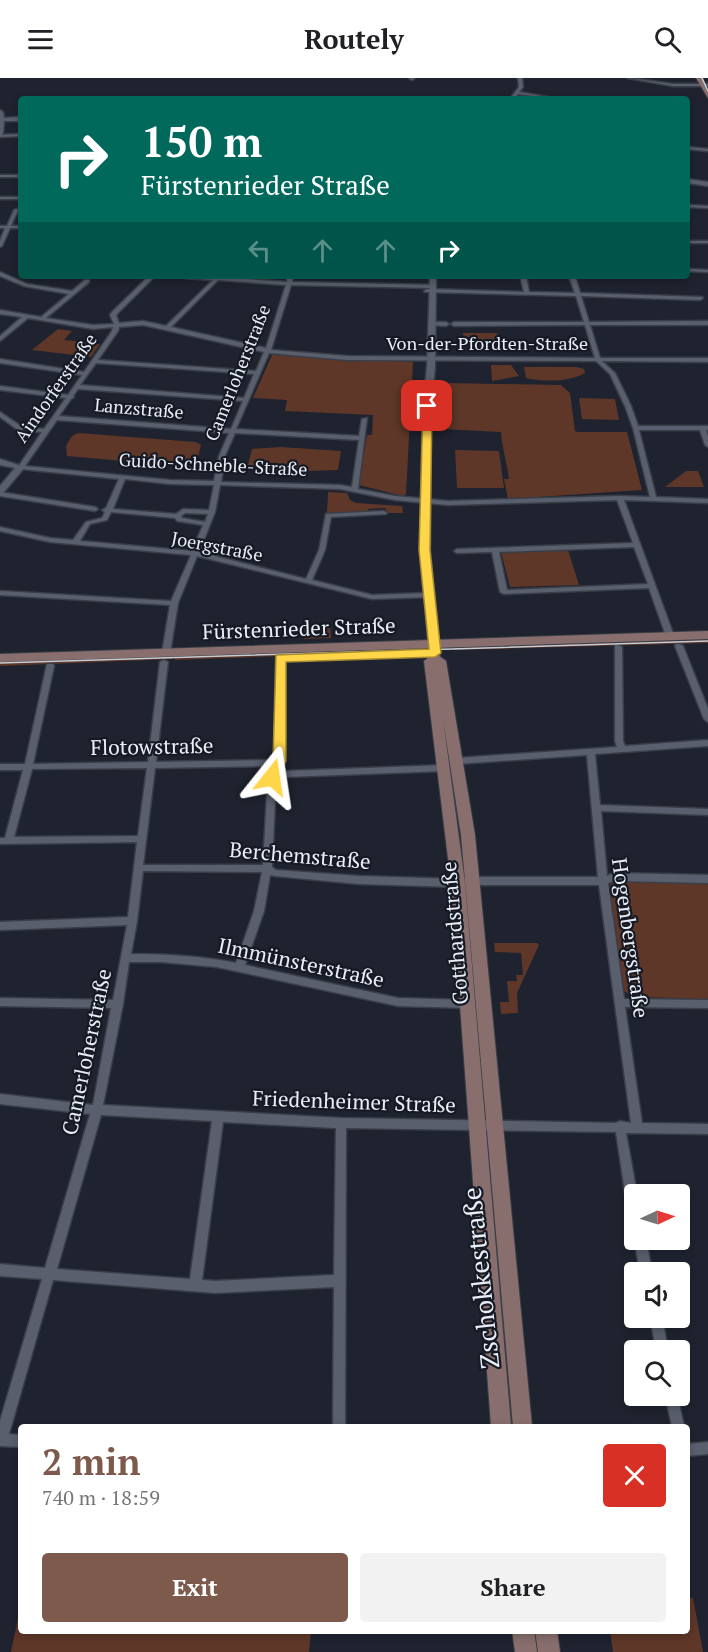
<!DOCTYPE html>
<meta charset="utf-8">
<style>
:root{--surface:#fff;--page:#f2f2f2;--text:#202124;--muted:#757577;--accent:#7e5a4d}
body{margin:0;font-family:"PT Serif",serif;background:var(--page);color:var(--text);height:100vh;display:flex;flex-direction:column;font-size:22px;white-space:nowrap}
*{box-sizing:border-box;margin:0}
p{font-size:20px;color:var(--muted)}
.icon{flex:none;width:33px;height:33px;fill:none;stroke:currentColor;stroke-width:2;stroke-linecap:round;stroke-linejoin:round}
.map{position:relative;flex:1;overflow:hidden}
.drawer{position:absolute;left:18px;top:1346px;width:672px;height:210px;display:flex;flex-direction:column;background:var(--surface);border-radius:6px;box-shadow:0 3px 9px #0003}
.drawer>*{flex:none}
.guide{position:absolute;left:18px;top:18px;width:672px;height:183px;border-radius:6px;box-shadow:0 3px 9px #0003;background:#00695c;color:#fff;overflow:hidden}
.needle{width:39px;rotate:86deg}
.fabs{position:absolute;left:624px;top:1106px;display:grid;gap:12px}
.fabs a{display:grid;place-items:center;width:66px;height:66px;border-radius:6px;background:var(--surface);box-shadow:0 3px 9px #0003;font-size:30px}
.pin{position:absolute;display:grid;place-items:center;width:51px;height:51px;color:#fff;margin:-26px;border-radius:12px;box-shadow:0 3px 9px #0006}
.me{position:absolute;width:66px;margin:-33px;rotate:15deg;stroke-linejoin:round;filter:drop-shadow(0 0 4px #0008)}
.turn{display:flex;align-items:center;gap:21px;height:126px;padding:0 24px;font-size:27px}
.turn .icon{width:78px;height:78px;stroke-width:2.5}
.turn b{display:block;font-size:42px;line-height:51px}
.lanes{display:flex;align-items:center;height:57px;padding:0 24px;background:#0003;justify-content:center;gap:30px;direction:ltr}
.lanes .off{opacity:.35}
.round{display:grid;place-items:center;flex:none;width:63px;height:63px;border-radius:6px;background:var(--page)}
.overview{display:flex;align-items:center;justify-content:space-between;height:102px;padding:0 24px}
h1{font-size:36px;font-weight:700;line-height:45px;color:var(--accent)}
.primary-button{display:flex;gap:12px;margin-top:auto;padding:12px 24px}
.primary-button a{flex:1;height:69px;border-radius:6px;background:var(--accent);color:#fff;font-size:24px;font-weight:700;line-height:69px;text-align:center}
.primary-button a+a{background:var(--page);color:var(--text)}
header{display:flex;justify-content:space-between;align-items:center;height:78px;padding:0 24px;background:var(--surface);font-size:27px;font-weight:700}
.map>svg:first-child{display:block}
</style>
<header><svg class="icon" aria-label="menu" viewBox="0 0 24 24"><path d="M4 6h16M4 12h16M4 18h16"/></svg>Routely<svg class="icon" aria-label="search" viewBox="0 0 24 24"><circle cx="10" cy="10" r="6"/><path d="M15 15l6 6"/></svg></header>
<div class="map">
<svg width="708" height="1574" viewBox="0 0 708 1574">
<rect width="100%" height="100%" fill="#1e232f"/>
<!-- green -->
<path fill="#5e3728" d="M58 251 72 253 64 262 100 266 91 279 32 272Z
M463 255H497L499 267 465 268Z
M278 276 413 284 406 416 403 418 359 407 367 357H372L373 337 285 333 287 322 253 320 272 277Z
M491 287H511L519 298 492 303Z
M524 289H576L584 291 585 295C570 304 543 304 526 300Z
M444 305 561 307 570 315 575 353 578 354H627L642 412 508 421 504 401H509C507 385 502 370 501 354L443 351Z
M579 320 615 321 619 342 582 341Z
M78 355 196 364 201 367 196 387 191 389 67 378 66 368 72 358Z
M281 369 341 373 338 392 276 394 247 391 252 371Z
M455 372 499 373 504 410H457Z
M686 393H698L704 409H665Z
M328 414 347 415 350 422 356 425 402 428 403 435H388L385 430 368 431V434L327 435Z
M568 472 579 507 510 509 501 474Z
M330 546 331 560 304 561 303 547Z
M708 559V565L454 572 453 567Z
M416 568 417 573 175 582V576Z
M173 576 172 581 0 588V582Z
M613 804 708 805V921L633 919 623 912 608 810Z
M494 865H537L539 867 517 915 518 935 501 936 500 924H509L507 903H517L516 897H523L521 875 495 874Z
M687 1520H693L703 1574H613L610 1553 687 1552Z
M21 1526V1552L311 1553 309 1574H11Z"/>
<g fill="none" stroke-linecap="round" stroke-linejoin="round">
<!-- minor casing -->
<g stroke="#3a3e48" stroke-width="3">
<path id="minor" d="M518 0H522L523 9 519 14 558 21 518 16 514 21H510L519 9Z
M21 56V58L0 59V57Z
M687 69 708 71V73L687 71Z
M0 97H21V99H0Z
M0 119H21V121H0Z
M687 127 708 128V130L687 129Z
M16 131 18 132 11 148H21V150H10L2 168 0 169V163L5 150H0V148H7L14 132Z
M687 163H708V165H687Z
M687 191 708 192V194L687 193Z
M0 194 27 206 72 213 85 202H89V204L46 240 93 247 114 246 110 237 113 233 149 198H155L116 237 119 245 143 243 166 248 213 202 185 200 182 198H203L287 204V198H293L292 204 435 207V209L433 210 291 207 271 272 347 278 595 280 585 247 454 248 451 246 454 244H584L576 218 425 214 424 213 427 211 524 214 520 198H526L529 214 575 215 569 198H575L580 215 702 219 703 220 700 222 581 218 589 244 708 243V247H590L600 280H708V284L602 283 615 295 631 328 638 348H708V352H706L708 358V369L705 367 700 352H639L656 419 708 421V425L624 422 674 558 670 560 666 558 649 510 504 516 500 514 492 474 457 475 454 473 457 471 633 465 617 422 448 427 395 422 340 411 220 407 215 434 199 474 306 501 319 472 326 436 384 433 387 435 386 436 331 439 325 472 312 502 372 517 428 515 432 517 428 519 372 521 197 478 178 525 170 575 166 577 162 575 170 527 0 517V513L171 523 191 477 50 464 0 453V449L50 460 73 462 86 444 102 440 105 434 102 432 106 430 119 401 21 391 18 389 42 354 18 352 0 339V334L22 349 44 351 66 320 0 312V308L68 317 82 297 0 285V281L84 294 112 253 113 249 93 251 28 240 0 263V258L22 239 0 236V232L41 239 69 216 24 208 0 198ZM218 202 286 207 266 270 171 249ZM143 247 264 274 256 293 98 282 118 253 119 249ZM269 275 347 282 596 283 610 296 625 328 633 350 650 419 620 418 448 423 395 418 358 411 367 340 362 341 359 358 236 351ZM96 285 254 296 244 320 80 307ZM78 311 243 323 231 351 59 338 71 321 74 319 73 318ZM57 342 229 355 219 378 214 403 170 402 25 388ZM235 355 359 362 352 409 340 407 221 404 225 378ZM125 401 170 406 214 407 209 432 183 431 176 436 113 431ZM111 434 175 440 177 443 203 447 192 473 80 463 90 446 107 442ZM185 435 208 436 205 444 182 440 181 438ZM634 469 648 506 507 512 499 474Z
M432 244H446L449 246 446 248 430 247V245Z
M0 414 95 429 98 431 95 433 0 418Z
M676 566H679L683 568 708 631V644L704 641 675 568Z
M615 567H618L622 569 623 663 625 668 708 662V668L595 676 600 727 708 731V737L601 733 607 798 613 795 708 797V805L614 803 608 805 624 921 708 922V930L625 929 642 1045 708 1046V1056L626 1055 637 1116H634V1139L630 1138 628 1134 616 1054 346 1050 345 1348H333L334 1209 215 1215 53 1202 9 1356 21 1357V1369L0 1368V1343L42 1201 0 1198V1186L45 1190 90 1036 0 1026V1016L93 1027 111 930 0 928V920L113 922 127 847 0 852V844L128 839 137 764 0 766V760H5L23 692H0V686H25L47 586H53L54 588 33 686 148 684 160 584 164 582 168 584 156 684 269 682 274 685 276 580 280 578 284 580 283 683 280 689 286 693 445 687 449 690 445 693 284 699 278 696 276 699 272 789 276 792 359 798 458 801 461 802 463 805 461 808 458 809 359 806 275 798 270 797 264 833 245 887 398 920 468 922 472 923 473 926 472 929 468 930 398 928 217 889 161 884H129L123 926 103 1027 341 1040 616 1045 620 1043 631 1045 599 807H472L469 805 467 803 469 801 472 799H598L587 677 457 686 453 683 457 680 617 669 615 663ZM267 688 271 691 268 699 263 787H143L155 690ZM147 690 138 758 14 759 32 691ZM143 793 262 794 254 833 236 885C201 878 166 876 131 876L137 843ZM101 1037 212 1043 190 1201 57 1191ZM223 1044 336 1050 334 1197 215 1203 202 1202Z
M634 1160 646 1161 652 1194H640Z
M650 1239H662L668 1272H656Z
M665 1317H677L684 1348H672Z
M708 1364V1376L687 1378V1366Z"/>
</g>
<!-- tertiary casing -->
<g stroke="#3a3e48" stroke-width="3">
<path id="tertiary" d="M409 0H414V1L412 2Z
M628 0 673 6H708V8H673Z
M0 32 3 34 4 40 21 39V43H4L3 56 0 58Z
M687 101 708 104V108L687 105Z
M430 198H436L435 289 431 328 430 473 440 579 435 582 430 579 420 473 423 328 427 289Z
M0 381 25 389 3 415 0 416V408L15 390 0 387Z"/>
</g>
<!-- secondary casing -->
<g stroke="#3a3e48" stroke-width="2">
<path id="secondary" d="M696 0H702L708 12V20Z
M708 553V561L0 584V576Z
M435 575 446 583 475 757 532 1348H513L461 757 443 641 465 805 511 1348H491L451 805 424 583Z
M512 1552H534L537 1574H515Z
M535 1552H557L560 1574H538Z"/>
</g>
<!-- minor -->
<use href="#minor" fill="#595f6d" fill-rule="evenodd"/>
<!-- tertiary -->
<use href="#tertiary" fill="#595f6d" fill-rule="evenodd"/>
<!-- secondary -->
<use href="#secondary" fill="#886f6d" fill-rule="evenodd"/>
<!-- tram -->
<path stroke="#c7ccd4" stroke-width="1.5" d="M702 0 708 13
M0 585 708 563"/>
</g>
<!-- route -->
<path fill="#ffd54a" stroke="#a68a30" stroke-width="1.5" d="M427 325 432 328 430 472 441 575 435 579 286 584V683L276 703H267L266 699 273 683 276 577 429 571 419 472 423 328Z"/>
<g text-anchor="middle" stroke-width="4.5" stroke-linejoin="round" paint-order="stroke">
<!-- far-street labels -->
<g font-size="18" fill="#e9edf5" stroke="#151a25">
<text x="487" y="272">Von-der-Pfordten-Straße</text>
<text transform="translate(238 295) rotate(-68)" y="6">Camerloherstraße</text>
<text transform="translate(56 310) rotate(-55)" y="6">Aindorferstraße</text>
<text transform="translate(139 331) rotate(5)" y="6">Lanzstraße</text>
<text transform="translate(213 387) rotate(3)" y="6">Guido-Schneble-Straße</text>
<text transform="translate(217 469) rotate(11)" y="6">Joergstraße</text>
</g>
<!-- street labels -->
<g font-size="21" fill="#e9edf5" stroke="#151a25">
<text transform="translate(299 551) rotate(-2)" y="7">Fürstenrieder Straße</text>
<text transform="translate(152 669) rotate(-1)" y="7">Flotowstraße</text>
<text transform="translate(300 778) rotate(5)" y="7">Berchemstraße</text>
<text transform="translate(455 855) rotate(-95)" y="7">Gotthardstraße</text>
<text transform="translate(630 860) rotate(82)" y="7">Hogenbergstraße</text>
<text transform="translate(301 885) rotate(12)" y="7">Ilmmünsterstraße</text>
<text transform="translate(87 974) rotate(-78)" y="7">Camerloherstraße</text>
<text transform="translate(354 1024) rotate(2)" y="7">Friedenheimer Straße</text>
</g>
<!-- near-street labels -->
<g font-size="26" fill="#e9edf5" stroke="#151a25">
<text transform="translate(481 1200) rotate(-96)" y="9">Zschokkestraße</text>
</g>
</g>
</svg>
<div class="fabs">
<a><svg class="needle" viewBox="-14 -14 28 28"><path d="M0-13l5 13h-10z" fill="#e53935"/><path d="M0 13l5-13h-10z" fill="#757577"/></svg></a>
<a><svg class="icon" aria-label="sound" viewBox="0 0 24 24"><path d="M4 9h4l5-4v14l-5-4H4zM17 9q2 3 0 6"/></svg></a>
<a><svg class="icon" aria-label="search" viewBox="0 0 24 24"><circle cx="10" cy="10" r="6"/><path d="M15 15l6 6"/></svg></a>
</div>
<div class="pin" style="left:427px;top:328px;background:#d93025"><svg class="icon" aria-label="arrive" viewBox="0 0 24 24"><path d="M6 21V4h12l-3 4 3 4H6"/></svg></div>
<svg class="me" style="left:272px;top:699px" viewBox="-20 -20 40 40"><path d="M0-17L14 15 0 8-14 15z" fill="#ffd54a" stroke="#fff" stroke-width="4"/></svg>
<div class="guide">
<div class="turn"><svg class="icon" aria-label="right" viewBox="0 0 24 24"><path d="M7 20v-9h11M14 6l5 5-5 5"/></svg><div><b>150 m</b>Fürstenrieder Straße</div></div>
<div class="lanes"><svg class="icon off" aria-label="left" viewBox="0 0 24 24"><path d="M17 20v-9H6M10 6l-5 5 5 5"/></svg><svg class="icon off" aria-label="ahead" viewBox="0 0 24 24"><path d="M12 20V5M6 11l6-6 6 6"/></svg><svg class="icon off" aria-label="ahead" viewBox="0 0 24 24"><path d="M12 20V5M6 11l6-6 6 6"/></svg><svg class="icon" aria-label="right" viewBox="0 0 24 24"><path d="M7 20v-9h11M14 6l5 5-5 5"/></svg></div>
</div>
<section class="drawer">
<div class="overview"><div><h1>2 min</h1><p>740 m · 18:59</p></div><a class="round" style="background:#d93025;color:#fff"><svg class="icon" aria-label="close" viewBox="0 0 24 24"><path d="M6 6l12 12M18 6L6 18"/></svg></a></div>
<div class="primary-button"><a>Exit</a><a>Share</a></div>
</section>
</div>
